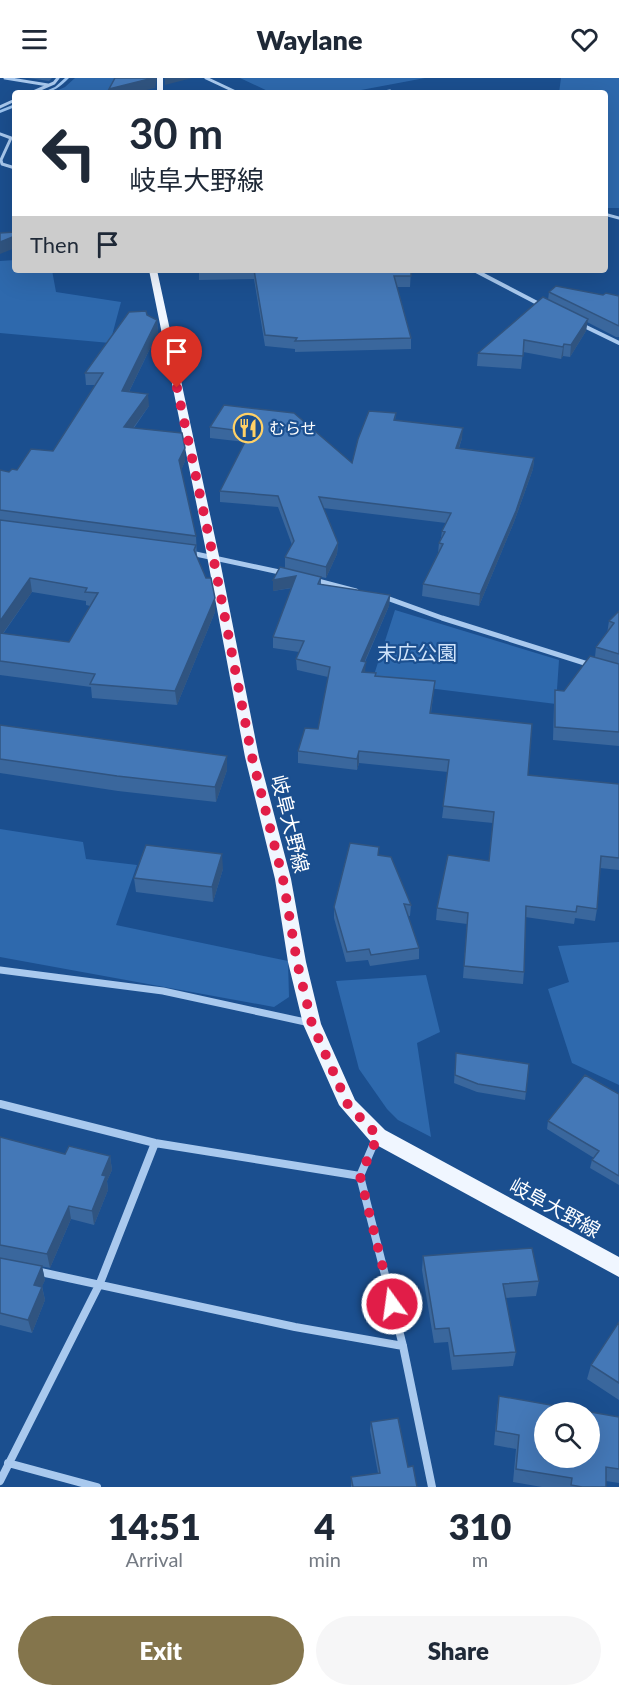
<!DOCTYPE html>
<meta charset="utf-8">
<style>
:root{--surface:#fff;--page:#f6f6f7;--text:#1f2937;--muted:#747a83;--accent:#84754c}
body{margin:0;font-family:Lato,"Noto Sans JP",sans-serif;background:var(--page);color:var(--text);height:100vh;display:flex;flex-direction:column;font-size:22px;white-space:nowrap}
*{box-sizing:border-box;margin:0}
p{font-size:20px;color:var(--muted)}
.icon{flex:none;width:33px;height:33px;fill:none;stroke:currentColor;stroke-width:2;stroke-linecap:round;stroke-linejoin:round}
.map{position:relative;height:1409px;overflow:hidden}
.panel{display:flex;flex-direction:column;background:var(--surface);flex:1}
.panel>*{flex:none}
.hud{position:absolute;left:12px;top:12px;width:596px;height:183px;border-radius:6px;box-shadow:0 6px 24px #0002;background:#fff;color:var(--text);overflow:hidden}
.fabs{position:absolute;left:534px;top:1324px;display:grid;gap:12px}
.fabs a{display:grid;place-items:center;width:66px;height:66px;border-radius:50%;background:var(--surface);box-shadow:0 6px 24px #0002;font-size:30px}
.pin{position:absolute;display:grid;place-items:center;width:51px;height:51px;color:#fff;margin:-62px -26px;border-radius:50% 50% 50% 0;rotate:-45deg;box-shadow:0 0 6px #0007}
.pin .icon{rotate:45deg}
.me{position:absolute;width:66px;margin:-33px;rotate:346deg;stroke-linejoin:round;filter:drop-shadow(0 0 4px #0008)}
.turn{display:flex;align-items:center;gap:21px;height:126px;padding:0 18px;font-size:27px}
.turn .icon{width:78px;height:78px;stroke-width:2.5}
.turn b{display:block;font-size:42px;line-height:51px}
.then{display:flex;align-items:center;height:57px;padding:0 18px;background:#0003;gap:12px;font-size:22px}
.eta{display:flex;justify-content:space-evenly;align-items:center;height:102px;text-align:center}
.eta b{font-size:36px;font-weight:800;line-height:42px}
.cta{display:flex;gap:12px;margin-top:auto;padding:12px 18px}
.cta a{flex:1;height:69px;border-radius:36px;background:var(--accent);color:#fff;font-size:24px;font-weight:800;line-height:69px;text-align:center}
.cta a+a{background:var(--page);color:var(--text)}
header{display:flex;justify-content:space-between;align-items:center;height:78px;padding:0 18px;background:var(--surface);font-size:27px;font-weight:800}
.map>svg:first-child{display:block}
</style>
<header><svg class="icon" aria-label="menu" viewBox="0 0 24 24"><path d="M4 6h16M4 12h16M4 18h16"/></svg>Waylane<svg class="icon" aria-label="heart" viewBox="0 0 24 24"><path d="M12 20l-8-8c-3-5 5-10 8-4 3-6 11-1 8 4z"/></svg></header>
<div class="map">
<svg width="619" height="1409" viewBox="0 0 619 1409">
<rect width="100%" height="100%" fill="#1b4f8f"/>
<!-- green -->
<path fill="#2e69ad" d="M75 0H114L113 15H52L65 9Z
M240 0H425L345 15H272Z
M561 0H619V130H605L604 15H559Z
M15 182V192H52L56 214 121 224 110 265 0 255V183Z
M395 532 559 582 556 626 372 603Z
M0 751 83 764 86 781 137 787 116 847 288 883 289 919 274 929 0 879Z
M619 864V1007L572 985 548 911 569 904 558 868Z
M426 897 440 954 417 965 431 1059 398 1042 387 1031 359 991 336 903Z"/>
<g fill="none" stroke-linecap="round" stroke-linejoin="round">
<!-- stream -->
<path fill="#9cc4f0" fill-rule="evenodd" d="M65 0H69C61 8 53 15 41 15L55 9Z
M15 26V29L0 35V32Z"/>
<!-- street-far4 -->
<path stroke="#a9c9ee" stroke-width="3" d="M5 0 48 7
M206 0 238 15
M31 15 54 5 58 0
M378 15 390 13 393 15
M0 29 15 22
M0 56 11 60 1 82 2 86 15 90
M604 136 619 140"/>
<!-- street-far3 -->
<path stroke="#a9c9ee" stroke-width="4" d="M474 192 543 228
M582 247 619 265"/>
<!-- street-far2 -->
<path stroke="#a9c9ee" stroke-width="5" d="M191 475 284 495
M314 502 356 513
M384 519 442 540 591 587"/>
<!-- street-far1 -->
<path stroke="#a9c9ee" stroke-width="7" d="M0 892 163 913 310 945"/>
<!-- street -->
<path stroke="#a9c9ee" stroke-width="8" d="M0 1026 155 1065 360 1098
M377 1058 360 1098 403 1268 432 1409
M36 1193 295 1249 403 1268
M8 1385 97 1409
M0 1403 100 1205 155 1065"/>
<!-- primary -->
<path fill="#f0f6ff" fill-rule="evenodd" d="M157 0H163V15H157Z
M149 192H157L219 478 259 679 291 801 306 884 321 946 355 1022 385 1052 619 1179V1199L371 1064 339 1027 303 946 288 884 275 801 245 679 207 478Z"/>
</g>
<!-- wall -->
<path fill="#3a679d" fill-rule="evenodd" d="M28 0H52L49 3Z
M199 192H411L410 209H397L411 260V271L295 274V271L265 268 254 201 199 202Z
M549 214 619 218V259H616L587 244 586 253 570 279 563 278 561 281 523 274 521 291 477 288 478 275 548 222Z
M147 237 157 242 158 254 129 314 149 328 134 350 185 370V383L181 392 196 458 197 479 215 520V534L177 627 92 620 91 609 0 597V392L9 394 17 392 53 373 95 307H86L85 295ZM32 514 86 523V527L90 528 69 564 3 556Z
M224 327 352 385 396 335 395 342 462 360 459 370 534 380 533 391 514 444 479 528 422 518 423 506 438 475 439 465 441 460 442 453 446 445 323 430 338 465 337 476 326 500 321 499V507L390 517 389 528 365 584V595L376 598 435 603 431 635 528 697 619 706V792L600 790 597 831 595 843 575 840 574 846 525 839 524 894 523 906 463 900 467 846 436 842 437 830 489 783 493 745 442 740 448 694 359 685 357 692 298 685V673L318 651 328 599 297 592 296 581 299 574 273 570V559L292 510 273 513 285 490V479L292 467 278 429 220 424V413L245 364 210 360V349Z
M619 533V668L553 662 554 626 555 612 564 613 595 579 596 569 607 556 609 543Z
M0 647 227 692 216 724 118 713 0 695Z
M379 778 411 827 410 838H408L419 870V881L370 888 368 882 346 884 334 840V829Z
M223 791 213 824 136 814 134 800Z
M456 975 526 1014 525 1022 477 1014 454 1005Z
M619 1016V1107L590 1090 592 1082 594 1080 547 1051 548 1043Z
M0 1059 65 1076 110 1078 112 1092 107 1103 108 1112 94 1147 71 1141 50 1190 1 1180 42 1188 45 1202 42 1208 45 1222 32 1255 0 1247Z
M423 1178 539 1203 536 1218 505 1220 516 1274 513 1288 452 1292 448 1264 434 1265 422 1192Z
M619 1244V1322L587 1301 591 1287Z
M499 1318 619 1339V1405L606 1403V1409H542L513 1404 516 1371 494 1367 497 1332Z
M371 1344 408 1389 417 1409H351V1399L378 1395 370 1352Z"/>
<!-- shaded-wall -->
<path fill="#305480" d="M153 0H157L155 10 134 15H109V11Z
M165 0H192L165 7Z
M15 158V170L0 176V164Z
M588 241 586 253 570 279 571 267Z
M157 242 158 254 123 326 122 313Z
M564 266 563 278 561 281 563 269Z
M148 316 149 328 125 361 124 349Z
M463 350 462 360 455 381 456 370Z
M185 370V383L180 395 179 382Z
M534 380 533 391 514 444 479 528 480 516Z
M338 465 337 476 326 500V489Z
M296 498V509L273 513V502Z
M30 500 32 514 1 558 0 564V543Z
M390 517 389 528 360 594 361 583Z
M215 520V534L177 627 175 613Z
M366 584 365 595 362 594Z
M359 673V685L357 692V681Z
M227 678V692L216 724 215 709Z
M222 776 223 791 213 824 212 809Z
M110 1078 112 1092 107 1103 108 1112 94 1147 92 1133 102 1097Z
M69 1128 71 1141 50 1190 47 1176Z
M42 1188 45 1202 37 1220 34 1207Z
M42 1209 45 1222 32 1255 28 1242Z"/>
<!-- building -->
<path fill="#4478b7" stroke="#305480" stroke-width="1.5" fill-rule="evenodd" d="M115 0H153L109 11Z
M306 13 310 15H295Z
M15 154V158L0 164V155Z
M254 192H411V198H394L411 260 295 263 297 260 265 257Z
M556 208 603 217 606 215 619 218V248L549 214Z
M543 219 588 241 571 267 564 266 563 269 524 262 523 278 478 275Z
M146 233 147 237 157 242 122 313 148 316 124 349 182 355 185 370 179 382 196 458 0 432V392L9 394 12 391 17 392 31 371 53 373 103 295H85L129 234Z
M224 327 294 335 352 385 358 361 369 333 396 335 394 342 463 350 456 370 534 380 516 433 480 516 423 506 443 466 439 465 445 454 442 453 451 435 319 419 338 465 326 489 285 479 294 463 278 418 220 413 250 354 210 349Z
M0 442 196 467 194 472 206 500H211L215 520 175 613 90 606 95 596 0 583V555L69 564 98 515 85 514 87 510 30 500 0 543Z
M280 489 321 499 318 506 390 517 361 583 366 584 362 594 376 595 375 598 435 603 430 635 532 646 528 697 619 706V780L601 778 597 831 577 828 576 834 526 828 524 894 464 888 468 835 437 830 448 777 489 783 494 734 443 728 449 682 359 673 357 681 298 673 305 650 318 651 330 589 296 581 304 563 273 559 296 498 273 502Z
M619 533V576L596 569 614 545 609 543Z
M590 578 619 586V654L555 649V612L564 613Z
M0 647 227 678 215 709 117 698 0 681Z
M350 765 379 769 378 777 391 779 411 827 404 826 419 870 371 877 369 871 347 874 334 829Z
M146 767 222 776 212 809 134 800Z
M456 975 529 986 526 1014 478 1006 455 997Z
M585 997 619 1016V1098L592 1082 599 1073 548 1043Z
M0 1059 65 1076 69 1068 110 1078 102 1097 106 1098 92 1133 69 1128 47 1176 0 1167Z
M532 1170 539 1203 503 1206 516 1274 454 1278 449 1250 435 1251 423 1178Z
M0 1180 42 1188 34 1207 42 1209 28 1242 0 1235Z
M619 1244V1305L591 1287Z
M499 1318 619 1339V1391L606 1389V1409H582L571 1407 572 1400 516 1391 519 1357 496 1353ZM544 1335H590V1380H544Z
M398 1340 408 1389 413 1388 417 1409H353L351 1399 380 1395 371 1344Z"/>
<g fill="none" stroke-linecap="round" stroke-linejoin="round">
<!-- route -->
<path stroke="#e11d48" stroke-width="10" stroke-dasharray="0 18" d="M177 310 213 478 252 679 283 801 297 884 312 946 348 1027 378 1058 360 1098 392 1226"/>
</g>
<!-- icons -->
<defs>
<g id="restaurant-ring" transform="scale(1.5)"><circle r="9.5" fill="#1b4f8f" stroke="#ffd166" stroke-width="1.5"/><path d="M-5-6h1v4h1v-4h1v4h1v-4h1v5L-1.5 .5V6h-2V.5L-5-1ZM5-6V6H3V1.5H1.5Q1.5-4 5-6Z" fill="#ffd166"/></g>
</defs>
<g fill-rule="evenodd">
<use href="#restaurant-ring" x="248" y="350"/>
</g>
<g text-anchor="middle" stroke-width="4.5" stroke-linejoin="round" paint-order="stroke">
<!-- far-poi labels -->
<g font-size="16" fill="#fff" stroke="#1b4f8f" text-anchor="start">
<text x="269" y="356">むらせ</text>
</g>
<!-- park labels -->
<g font-size="20" fill="#cfe3fa" stroke="#1b4f8f">
<text x="417" y="582">末広公園</text>
</g>
<!-- street labels -->
<g font-size="20" fill="#fff" stroke="#1b4f8f">
<text transform="translate(290 746) rotate(76)" y="7">岐阜大野線</text>
<text transform="translate(555 1130) rotate(29)" y="7">岐阜大野線</text>
</g>
</g>
</svg>
<div class="fabs">
<a><svg class="icon" aria-label="search" viewBox="0 0 24 24"><circle cx="10" cy="10" r="6"/><path d="M15 15l6 6"/></svg></a>
</div>
<div class="pin" style="left:177px;top:310px;background:#d93025"><svg class="icon" aria-label="arrive" viewBox="0 0 24 24"><path d="M6 21V4h12l-3 4 3 4H6"/></svg></div>
<svg class="me" style="left:392px;top:1226px" viewBox="-20 -20 40 40"><circle r="17" fill="#e11d48" stroke="#fff" stroke-width="3"/><path d="M0-11L8 9 0 5-8 9z" fill="#fff"/></svg>
<div class="hud">
<div class="turn"><svg class="icon" aria-label="left" viewBox="0 0 24 24"><path d="M17 20v-9H6M10 6l-5 5 5 5"/></svg><div><b>30 m</b>岐阜大野線</div></div>
<div class="then">Then<svg class="icon" aria-label="arrive" viewBox="0 0 24 24"><path d="M6 21V4h12l-3 4 3 4H6"/></svg></div>
</div>
</div>
<section class="panel">
<div class="eta">
<div><b>14:51</b><p>Arrival</p></div>
<div><b>4</b><p>min</p></div>
<div><b>310</b><p>m</p></div>
</div>
<div class="cta"><a>Exit</a><a>Share</a></div>
</section>
